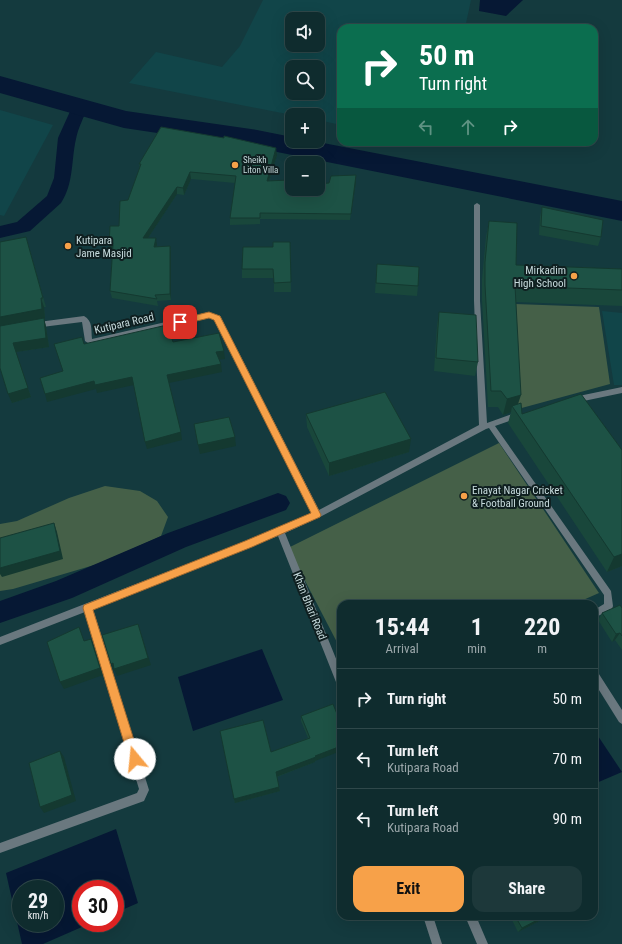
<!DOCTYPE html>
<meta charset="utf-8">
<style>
:root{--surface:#0f2c2e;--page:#1d383a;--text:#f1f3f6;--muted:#9ba7aa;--line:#2f484a;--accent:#f7a149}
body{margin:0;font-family:"Roboto Condensed",sans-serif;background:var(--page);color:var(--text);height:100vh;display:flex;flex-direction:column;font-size:15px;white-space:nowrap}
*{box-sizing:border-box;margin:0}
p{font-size:13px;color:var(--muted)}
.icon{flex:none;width:22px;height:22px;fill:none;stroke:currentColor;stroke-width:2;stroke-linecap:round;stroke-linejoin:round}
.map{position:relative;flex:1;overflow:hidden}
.sheet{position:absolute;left:337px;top:600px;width:261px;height:320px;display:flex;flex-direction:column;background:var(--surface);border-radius:12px;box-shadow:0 4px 16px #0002,0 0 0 1px var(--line)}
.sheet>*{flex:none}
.banner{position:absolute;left:337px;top:24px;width:261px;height:122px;border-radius:12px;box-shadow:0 4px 16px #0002,0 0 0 1px var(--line);background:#0b6e4f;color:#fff;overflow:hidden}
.tools{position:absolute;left:285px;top:12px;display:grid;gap:8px}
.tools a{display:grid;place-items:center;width:40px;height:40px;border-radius:8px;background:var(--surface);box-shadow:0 4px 16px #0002,0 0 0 1px var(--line);font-size:20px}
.speed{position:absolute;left:12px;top:880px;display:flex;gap:8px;font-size:20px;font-weight:700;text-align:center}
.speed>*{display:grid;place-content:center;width:52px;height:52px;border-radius:50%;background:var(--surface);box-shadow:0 4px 16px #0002,0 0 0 1px var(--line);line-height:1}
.speed small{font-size:10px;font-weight:400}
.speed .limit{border:6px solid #d22;background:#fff;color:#111}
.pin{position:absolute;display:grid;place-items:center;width:34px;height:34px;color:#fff;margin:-17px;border-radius:8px;box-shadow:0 2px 6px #0006}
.me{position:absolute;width:44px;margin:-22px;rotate:343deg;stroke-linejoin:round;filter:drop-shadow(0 0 3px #0008)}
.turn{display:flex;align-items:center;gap:14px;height:84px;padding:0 16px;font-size:18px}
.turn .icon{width:52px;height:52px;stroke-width:2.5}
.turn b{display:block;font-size:28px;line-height:34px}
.lanes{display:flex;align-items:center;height:38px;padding:0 16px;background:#0003;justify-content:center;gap:20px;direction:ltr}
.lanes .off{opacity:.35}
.eta{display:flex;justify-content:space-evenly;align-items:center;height:68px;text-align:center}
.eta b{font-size:24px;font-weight:700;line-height:28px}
.cta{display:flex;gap:8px;margin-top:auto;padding:8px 16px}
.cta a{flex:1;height:46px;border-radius:12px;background:var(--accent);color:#111;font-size:16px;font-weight:700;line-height:46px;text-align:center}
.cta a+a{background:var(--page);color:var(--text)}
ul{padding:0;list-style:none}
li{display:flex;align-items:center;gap:12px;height:60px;padding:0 16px;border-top:1px solid var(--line)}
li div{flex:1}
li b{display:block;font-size:15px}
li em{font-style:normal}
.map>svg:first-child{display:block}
</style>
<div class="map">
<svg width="622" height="944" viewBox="0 0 622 944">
<rect width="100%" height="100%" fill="#143a3e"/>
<!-- built -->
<path fill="#114549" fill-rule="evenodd" d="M263 0H471L465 28H341V125L318 120V115H292L129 83 156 52 222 67 240 46ZM292 19H318V45H292ZM292 67H318V93H292Z
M0 110 53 125 4 216 0 215Z
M602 311 622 313V385H614Z"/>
<!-- green -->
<path fill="#456048" d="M515 304 599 307 610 384 518 409Z
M499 443 599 593 574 604H341V650L288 548Z
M105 486 140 491 157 501 168 517 161 536 101 563 13 589 0 591V524L17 521 69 498Z"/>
<!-- water -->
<path fill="#061834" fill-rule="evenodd" d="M480 0H523L506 16 479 11Z
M262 649 283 700 193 731 178 677Z
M594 730 622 772 594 784Z
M116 829 138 903 115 913V889H81V923H91L43 944H22L6 873ZM21 889H55V923H21Z"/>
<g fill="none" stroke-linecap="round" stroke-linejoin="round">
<!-- canal -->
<path fill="#061834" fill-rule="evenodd" d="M80 102 86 103 88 107C84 117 78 128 76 139 71 161 74 183 61 203L30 231 0 238V226L17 222 47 196 54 178 58 138 72 107 74 103Z
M278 493 286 496 290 503 286 510 186 547 72 598 0 623V601L56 581 168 533Z"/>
<!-- river -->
<path fill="#061834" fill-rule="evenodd" d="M0 76 126 111 257 130 292 137V141H313L622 201V221L257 148 124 128 0 93Z"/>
<!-- minor -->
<path fill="#6a787f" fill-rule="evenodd" d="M477 203 480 205V301L487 423 518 412 521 413 522 415 521 417 495 426 611 591 613 606 612 609 594 618V610L604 604V595L489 428 486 429 320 517 285 533 341 671V686L338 685 336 682 278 536 93 609 149 790 144 801 0 853V843L137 793 139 789 85 612 0 645V637L277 529 312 513 214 320 209 318 91 345 85 341 82 322 34 328 30 325 31 323 84 316C93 321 91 330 92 339L209 312 220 316 319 510 479 425 474 301V205Z
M622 387V393L574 403 570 400 574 397Z
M594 670 597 671 622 710V724L619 722 594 682Z
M423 916H433L442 944H432Z
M465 916H476L488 944H477Z"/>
</g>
<!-- wall -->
<path fill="#19473b" d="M277 155 269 181 289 185 292 189 356 182 350 220 260 219V224L230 225V218L235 183 191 179 184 195 177 194 148 238 157 245V247L170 246 171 253V300L157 301 158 306 112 298 110 291 113 252 110 253 119 226 140 168 139 164Z
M542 207 601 237 598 246 539 235 540 217Z
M489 221 516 265 622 269V306L516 302 518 404 522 414 622 566 607 572 508 423 511 412 503 415 498 407H488L482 301V279L486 237Z
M26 237 46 307H44L45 318H44L46 327 49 347 16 352 31 397 12 403 0 368Z
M290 242 291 292H274V278H242V269L273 247Z
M377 264 418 286 417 296 375 293Z
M439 312 478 362 475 376 434 371 437 325Z
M306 414 409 452 329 476 307 427Z
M622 608V650L615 640 612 642 598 620 602 613Z
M333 704 315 762 277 777 280 791 235 803 220 731 271 752 308 738 301 721V716Z
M510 916H549L518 932Z"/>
<!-- shaded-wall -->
<path fill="#143930" d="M276 148 277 155 267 187V181Z
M190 172 191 179 184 195 183 188Z
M356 175V182L350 220 351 214Z
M177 187V194L144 244 143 238Z
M156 238 157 245 155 254 154 247Z
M113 245 115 252 110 253 109 246Z
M170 246 171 253V300L170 294Z
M41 298 44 307 45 318H44L46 327 49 347 16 352 31 397 12 403 8 394 0 326V317Z
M224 351 225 359 217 360 216 352Z
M221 364 222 372 169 383 167 375Z
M132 377 134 385 97 393 96 389 47 402 45 394 94 381Z
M521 395 516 410 512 406 511 412 503 415 507 399Z
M181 432 182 440 147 449 145 442Z
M235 437 236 446 200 454 198 445Z
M411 439 409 452 329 476V463Z
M54 523 57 532 63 559 2 577 0 574V568Z
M622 554V566L607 572 614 557Z
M138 624 151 665 117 676 115 671H114L111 664Z
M620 633 615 640 612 642 616 634Z
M91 639 94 646 103 675 64 689 60 682Z
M341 746V751L315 761V762L276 777V772L315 756Z
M60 751 64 757 76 801 44 813 40 807Z
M279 787 280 791 235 803 234 799Z
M545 916H549L518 932 522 928Z"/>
<!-- building -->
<path fill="#1d5245" stroke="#143930" d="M161 127 224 138V136L276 148 267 181 289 180V185H292V189H318V184L329 183 331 176 356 175 351 214 260 213V218H230L236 176 190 172 183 188 177 187 143 238H156L154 247 170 246V294L155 295 157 299 110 291 113 245 109 246 110 226H119L120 201 128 200 141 164H139Z
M542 207 603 220 601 237 541 226Z
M489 221 517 223 516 265 622 269V290L515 286 521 395 507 399 501 391H491L485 285V262Z
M26 237 43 298H41L42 309 0 317V242Z
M273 242H290L291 282 274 283 273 269H242L243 247H273Z
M377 264 419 267 418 286 376 283Z
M439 312 476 315 478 362 436 358Z
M44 318 46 338 13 343 28 388 8 394 0 368V326Z
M167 325 173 342 219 333 224 351 216 352 221 364 167 375 181 432 145 442 132 377 95 385 94 381 45 394 40 378 63 371 54 344 82 337 84 344Z
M385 392 411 439 329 463 306 414Z
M581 394 622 450V554L614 557 512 406 521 403 522 414Z
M229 417 235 437 198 445 194 424Z
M54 523 60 551 0 568V538Z
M620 605 622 608V636L620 633 616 634 602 613Z
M138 624 148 658 114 669 113 663 111 664 102 635Z
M79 627 84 641 91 639 100 668 60 682 47 642Z
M333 704 341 724V746L315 756 316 757 276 772 279 787 234 799 220 731 263 720 271 752 310 738 301 716Z
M60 751 72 795 40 807 29 763Z
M515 916H545L522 928Z"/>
<!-- route -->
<path fill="#f7a149" stroke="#a1692f" d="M209 312 220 316 221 318 321 515 320 517 252 547 93 610 140 759 139 763 135 765 131 763 129 759 83 608 84 605 245 541 311 513 214 320 209 318 180 325 176 322 180 319Z"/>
<!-- markers -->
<g fill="#f7a149" stroke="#0f1f20" stroke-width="1.5">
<circle cx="235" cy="165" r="4"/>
<circle cx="68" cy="246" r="4"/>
<circle cx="574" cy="276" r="4"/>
<circle cx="464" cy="496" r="4"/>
</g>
<g text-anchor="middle" stroke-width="4" stroke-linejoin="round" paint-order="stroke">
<!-- far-poi labels -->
<g font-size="9" fill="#c7dbdd" stroke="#0f1f20" text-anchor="start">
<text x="243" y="163">Sheikh<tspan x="243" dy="10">Liton Villa</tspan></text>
</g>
<!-- poi labels -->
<g font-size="11" fill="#c7dbdd" stroke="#0f1f20" text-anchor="start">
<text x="76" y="244">Kutipara<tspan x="76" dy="13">Jame Masjid</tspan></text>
<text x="566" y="274" text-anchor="end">Mirkadim<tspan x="566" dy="13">High School</tspan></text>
<text x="472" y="494">Enayat Nagar Cricket<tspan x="472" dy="13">&amp; Football Ground</tspan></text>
</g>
<!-- street labels -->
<g font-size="11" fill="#c7dbdd" stroke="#0f1f20">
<text transform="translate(124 323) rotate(-13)" y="4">Kutipara Road</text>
<text transform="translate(310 606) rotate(68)" y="4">Khan Bhari Road</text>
</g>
</g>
</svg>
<div class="tools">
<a><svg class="icon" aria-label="sound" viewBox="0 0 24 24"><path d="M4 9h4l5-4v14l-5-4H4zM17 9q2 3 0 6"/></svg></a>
<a><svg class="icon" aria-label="search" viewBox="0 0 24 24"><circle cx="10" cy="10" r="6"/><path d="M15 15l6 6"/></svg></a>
<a>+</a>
<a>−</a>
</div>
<div class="speed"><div>29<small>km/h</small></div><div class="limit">30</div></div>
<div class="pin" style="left:180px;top:322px;background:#d93025"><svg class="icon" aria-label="arrive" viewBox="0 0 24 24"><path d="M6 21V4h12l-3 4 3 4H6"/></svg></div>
<svg class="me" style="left:135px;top:759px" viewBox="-20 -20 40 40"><circle r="19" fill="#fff"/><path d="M0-13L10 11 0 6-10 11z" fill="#f7a149"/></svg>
<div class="banner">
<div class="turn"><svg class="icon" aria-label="right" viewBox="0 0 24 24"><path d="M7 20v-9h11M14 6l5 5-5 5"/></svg><div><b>50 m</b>Turn right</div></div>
<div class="lanes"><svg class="icon off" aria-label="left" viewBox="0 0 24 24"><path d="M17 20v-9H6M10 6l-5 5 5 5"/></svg><svg class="icon off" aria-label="ahead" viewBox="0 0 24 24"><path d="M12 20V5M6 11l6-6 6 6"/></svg><svg class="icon" aria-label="right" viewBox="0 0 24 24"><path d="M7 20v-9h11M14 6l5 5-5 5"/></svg></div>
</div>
<section class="sheet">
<div class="eta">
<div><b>15:44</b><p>Arrival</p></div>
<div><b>1</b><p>min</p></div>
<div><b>220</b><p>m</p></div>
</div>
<ul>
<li><svg class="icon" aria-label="right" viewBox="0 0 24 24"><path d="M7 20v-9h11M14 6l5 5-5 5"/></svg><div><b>Turn right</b></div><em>50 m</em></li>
<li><svg class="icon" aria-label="left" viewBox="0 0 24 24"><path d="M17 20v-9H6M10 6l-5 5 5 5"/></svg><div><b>Turn left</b><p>Kutipara Road</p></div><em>70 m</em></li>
<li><svg class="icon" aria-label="left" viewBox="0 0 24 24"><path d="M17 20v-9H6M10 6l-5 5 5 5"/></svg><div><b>Turn left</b><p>Kutipara Road</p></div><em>90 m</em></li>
</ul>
<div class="cta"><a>Exit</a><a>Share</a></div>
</section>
</div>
